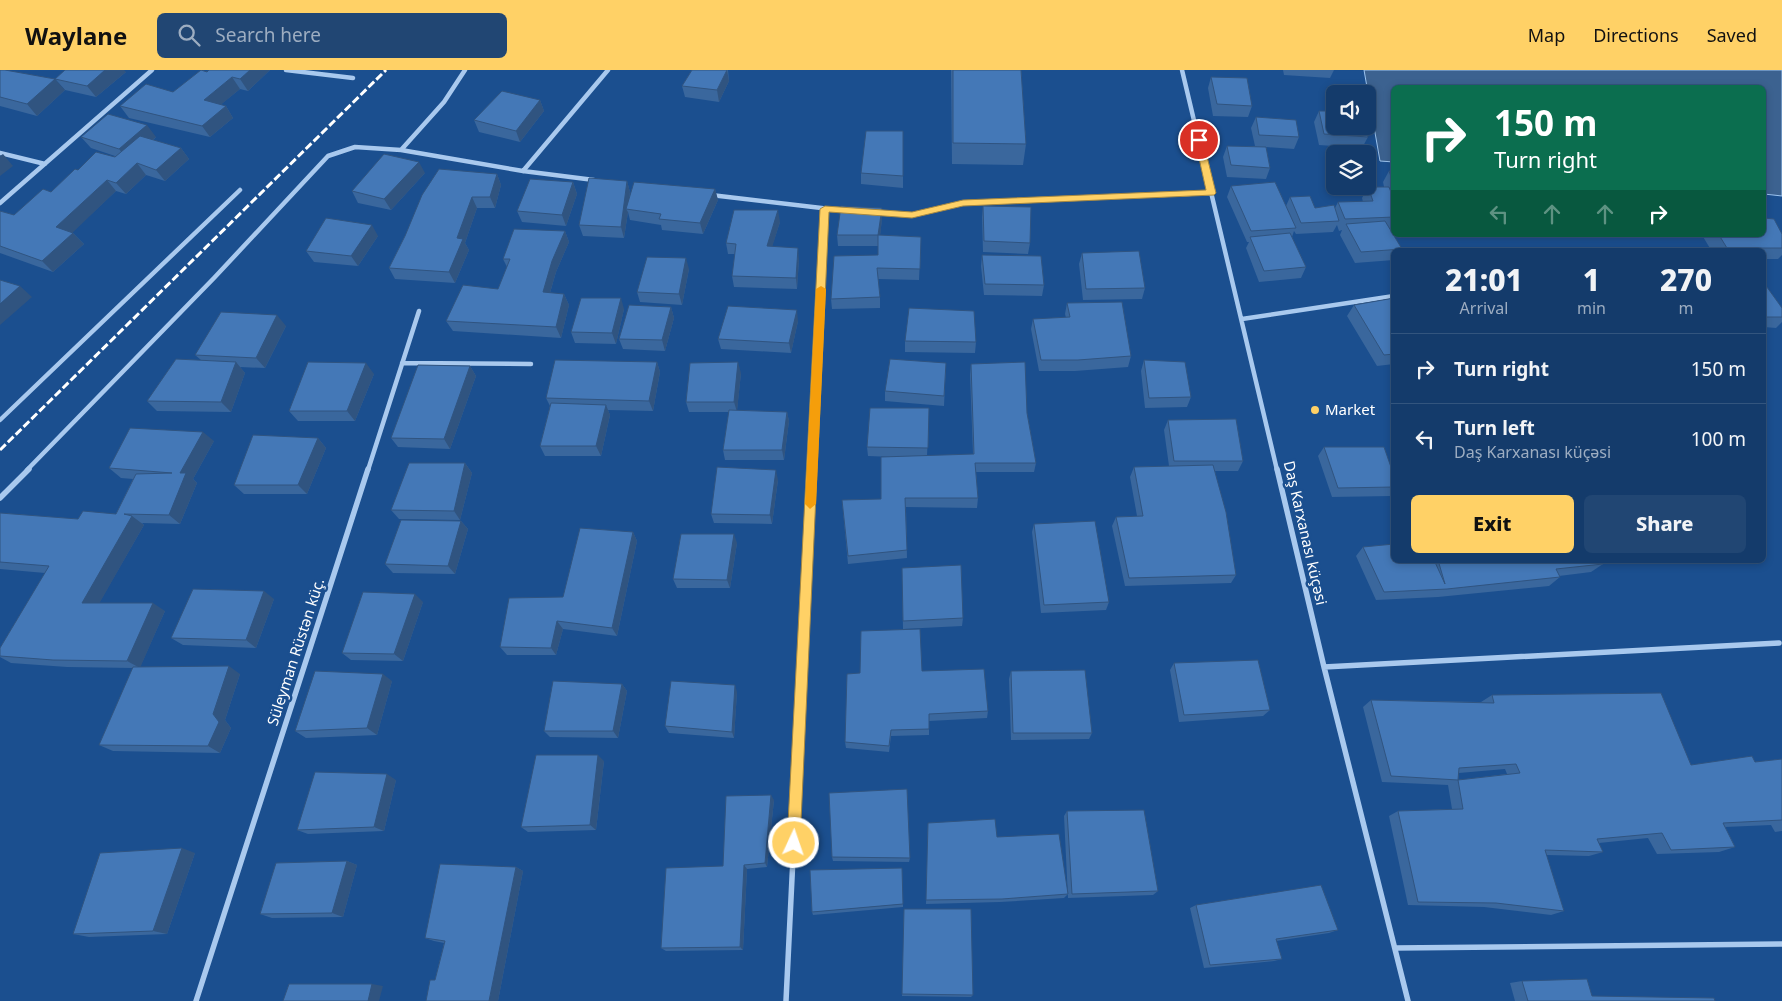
<!DOCTYPE html>
<meta charset="utf-8">
<style>
:root{--surface:#143b6b;--page:#214673;--text:#f1f3f6;--muted:#9dadc1;--line:#33557e;--accent:#ffd166}
body{margin:0;font-family:"Noto Sans",sans-serif;background:var(--page);color:var(--text);height:100vh;display:flex;flex-direction:column;font-size:19px;white-space:nowrap}
*{box-sizing:border-box;margin:0}
p{font-size:16px;color:var(--muted)}
.icon{flex:none;width:28px;height:28px;fill:none;stroke:currentColor;stroke-width:2;stroke-linecap:round;stroke-linejoin:round}
.map{position:relative;flex:1;overflow:hidden}
.drawer{position:absolute;left:1391px;top:178px;width:375px;height:315px;display:flex;flex-direction:column;background:var(--surface);border-radius:8px;box-shadow:0 2px 8px #0003,0 0 0 1px var(--line)}
.drawer>*{flex:none}
.guide{position:absolute;left:1391px;top:15px;width:375px;height:152px;border-radius:8px;box-shadow:0 2px 8px #0003,0 0 0 1px var(--line);background:#0b6e4f;color:#fff;overflow:hidden}
.tools{position:absolute;left:1326px;top:15px;display:grid;gap:10px}
.tools a{display:grid;place-items:center;width:50px;height:50px;border-radius:8px;background:var(--surface);box-shadow:0 2px 8px #0003,0 0 0 1px var(--line);font-size:25px}
.pin{position:absolute;display:grid;place-items:center;width:42px;height:42px;color:#fff;margin:-21px;border:2px solid #fff;border-radius:50%;box-shadow:0 1px 5px #0007}
.me{position:absolute;width:55px;margin:-28px;rotate:3deg;stroke-linejoin:round;filter:drop-shadow(0 0 4px #0008)}
.turn{display:flex;align-items:center;gap:18px;height:105px;padding:0 20px;font-size:22px}
.turn .icon{width:65px;height:65px;stroke-width:2.5}
.turn b{display:block;font-size:35px;line-height:42px}
.lanes{display:flex;align-items:center;height:48px;padding:0 20px;background:#0003;justify-content:center;gap:25px;direction:ltr}
.lanes .off{opacity:.35}
.eta{display:flex;justify-content:space-evenly;align-items:center;height:85px;text-align:center}
.eta b{font-size:30px;font-weight:800;line-height:35px}
.button{display:flex;gap:10px;margin-top:auto;padding:10px 20px}
.button a{flex:1;height:58px;border-radius:8px;background:var(--accent);color:#111;font-size:20px;font-weight:800;line-height:58px;text-align:center}
.button a+a{background:var(--page);color:var(--text)}
ul{padding:0;list-style:none}
li{display:flex;align-items:center;gap:15px;height:70px;padding:0 20px;border-top:1px solid var(--line)}
li div{flex:1}
li b{display:block;font-size:19px}
li em{font-style:normal}
header{display:flex;align-items:center;gap:30px;box-sizing:border-box;height:70px;padding:0 25px;background:var(--accent);color:#111}
header strong{font-size:24px}
nav{display:flex;gap:28px;margin-inline-start:auto;font-size:18px}
.search{width:350px;height:45px;background:var(--page);display:flex;align-items:center;gap:12px;box-sizing:border-box;padding:0 18px;border-radius:8px;color:var(--muted);font-size:19px}
.map>svg:first-child{display:block}
</style>
<header>
<strong>Waylane</strong>
<div class="search"><svg class="icon" aria-label="search" viewBox="0 0 24 24"><circle cx="10" cy="10" r="6"/><path d="M15 15l6 6"/></svg>Search here</div>
<nav><a>Map</a><a>Directions</a><a>Saved</a></nav>
</header>
<div class="map">
<svg width="1782" height="931" viewBox="0 0 1782 931">
<rect width="100%" height="100%" fill="#1b4f8f"/>
<!-- water -->
<path fill="#3c6290" stroke="#9cc4f0" d="M1364 0H1782V126L1764 124V18H1394V92L1380 91Z"/>
<g fill="none" stroke-linecap="round" stroke-linejoin="round">
<!-- street-far1 -->
<path stroke="#a9c9ee" stroke-width="4.5" d="M286 0 353 8
M1182 0 1277 400
M401 80 523 101 594 110
M0 83 45 94
M523 101 608 0
M711 125 847 141
M0 133 152 0
M875 143 912 145 963 133 1211 123
M1242 249 1394 226
M402 293 531 294
M0 350 240 120
M27 400 214 208 328 86 355 77 401 80 444 32 465 0
M368 400 419 241
M812 400 825 139"/>
<!-- street -->
<path stroke="#a9c9ee" stroke-width="5.5" d="M1277 399 1324 597 1408 931
M0 428 29 399
M1324 597 1779 573
M1395 878 1782 874
M196 931 368 399
M786 931 812 399"/>
<!-- rail -->
<path stroke="#fff" stroke-width="3" stroke-dasharray="8 3" stroke-linecap="butt" d="M0 380 386 0"/>
</g>
<!-- wall -->
<path fill="#3a679d" fill-rule="evenodd" d="M0 0 65 20 37 46 0 36Z
M209 0H270L248 21 240 19 220 35 226 36 233 48 210 67 129 48 120 36 173 22Z
M692 0H728L729 11 719 32 685 27 682 16Z
M951 0H1021L1026 74 1023 95 952 94Z
M1283 0H1334L1330 8 1284 5Z
M126 2 96 27 65 20 55 9Z
M1211 7 1252 36 1248 47 1213 46 1208 18Z
M540 30 544 41 520 72 479 62 474 50Z
M1319 41 1368 67 1362 78 1319 75 1314 52Z
M1256 47 1299 67 1294 79 1266 77 1270 98 1266 109 1227 107 1223 87 1227 76H1255L1251 58Z
M903 61V118L861 114V103Z
M81 67H156L153 70 181 78 189 89 165 111 146 105 126 124 116 121 72 162 84 174 53 202 0 183V141L14 145 51 122 78 100 115 86 91 78Z
M1389 101H1394V158H1389L1402 179 1401 180H1394V190L1355 193 1340 165 1342 160 1339 161 1337 155 1333 162 1296 164 1294 161 1292 167 1306 197 1301 208 1259 212 1246 178 1249 172H1247L1227 127 1231 116 1286 136 1290 127 1315 138H1335L1338 132H1363L1362 128 1368 117H1384L1383 112Z
M425 103 391 140 358 133 352 121Z
M497 104 501 115 495 138H477L465 173 469 180 455 213 395 209 389 198 405 166Z
M627 111 630 122V127L715 119 718 130 703 164 662 160 661 155 630 150 628 142 624 168 583 166 579 155Z
M573 112 577 124 566 156 522 152 517 141Z
M983 136 1030 173 1028 184 983 182 982 147Z
M882 138V149L880 165 921 167 919 210 878 209 880 227V238L832 239 831 229 878 185V176H838L837 165Z
M780 152 772 176 799 189 797 219 734 217 732 206 735 184H728L726 173Z
M565 161 569 172 556 202 550 223 564 224 569 235 561 268 453 261 446 251 498 219 507 197 503 189Z
M1782 164V185L1778 189H1764V180H1711L1702 165H1764Z
M378 166 358 196 314 192 306 181Z
M1082 183 1145 218 1142 229 1083 230 1079 194Z
M982 185 1044 215 1042 226 984 225 981 196Z
M689 199 682 235 640 232 637 222Z
M1764 213 1782 238V252L1776 258 1764 257Z
M1394 228V294L1377 296 1347 246 1354 235Z
M1067 233 1131 286 1128 297 1075 301H1039L1031 259 1033 249 1066 248 1065 244Z
M671 237 674 248 665 281 623 279 619 269Z
M624 239 616 274 575 273 571 262Z
M798 251 791 283 721 279 718 269Z
M286 256 265 298 240 297 245 303 231 342 157 341 147 331 201 290 195 285Z
M905 271 976 272 975 283 905 282Z
M1144 290 1191 327 1187 337 1145 338 1141 301Z
M657 292 660 302 653 341 608 340 610 345 601 386H545L540 376 550 336 546 328Z
M946 293 944 336 885 331V321Z
M971 294 1027 343 1036 393 1034 402H976L978 428 977 438 906 437 907 488 848 494 842 430 881 429 893 387 868 386 867 377 929 338 927 386 973 384 970 305Z
M470 296 476 306 450 379 398 377 391 368Z
M741 303 737 340 787 342 789 351 784 390H725L723 380 729 342H689L686 332Z
M374 304 355 351H298L289 341Z
M1168 350 1243 391 1238 401H1215L1236 505 1231 513 1125 516 1112 456 1116 447 1137 446 1130 407 1134 397 1169 396 1164 360Z
M318 368 326 378 307 424H244L234 415Z
M214 371 193 409 197 413 180 454 142 453 144 455 99 533 165 541 140 597 240 604 225 650 231 658 220 683 113 681 99 675 133 598 67 597 11 593 0 587V578L45 503 0 499V443L78 449 116 444 133 409 121 408 109 398Z
M1324 377 1394 399V431L1391 426 1332 427 1318 386Z
M465 393 472 403 460 450 399 449 391 440Z
M778 410 772 454 714 453 711 444Z
M461 451 468 459 455 504 393 503 385 494Z
M1034 454 1109 532 1106 540 1041 543 1032 462Z
M633 462 637 471 617 566 563 559 556 585H507L500 577 563 527Z
M737 473 730 518H677L673 509Z
M1363 477 1394 490H1636L1634 491 1603 494 1591 502 1559 506 1560 507 1549 516 1438 527 1376 530 1356 486Z
M902 507 963 548 962 556 903 559Z
M274 529 256 578 183 575 171 568Z
M423 532 403 591 351 590 342 583Z
M1174 593 1270 640 1263 646 1179 652 1170 600Z
M922 601 988 641 987 648 929 651V665L891 666 889 682 846 678 845 672Z
M1011 601 1092 663 1089 669 1011 670 1009 609Z
M392 611 377 665 306 668 295 661Z
M622 614 627 621 618 668 550 667 544 661Z
M737 622 734 668 669 663 665 656Z
M1492 625 1691 695 1755 692 1782 689V761L1775 762 1771 755 1725 757 1735 777 1719 782 1657 784 1648 768 1599 773 1603 782 1589 786 1546 785 1564 841 1551 845 1484 837 1408 835 1389 746 1398 741 1452 739 1448 715 1382 712 1363 637 1371 630 1481 632ZM1505 699 1507 704 1458 710 1459 703Z
M604 691 596 760 528 762 521 757Z
M396 710 384 761 308 764 297 760Z
M774 730 767 797 747 799 743 880 666 881 661 878 723 796Z
M1067 741 1158 821 1153 825 1068 828 1064 746Z
M928 753 997 767 1068 824 1064 828 1000 832 926 834Z
M195 783 167 864 89 867 73 864Z
M832 787 910 788 909 792 833 791Z
M347 791 357 795 343 847 272 848 260 844Z
M516 797 523 801 498 931H426L435 910 444 873 434 871 425 868Z
M903 834V837L813 845 812 842Z
M1196 835 1338 860 1329 863 1276 871 1282 889 1274 891 1204 898 1190 838Z
M904 839 973 925 971 927 902 926Z
M1522 911 1592 926 1715 931H1515L1510 913Z"/>
<!-- shaded-wall -->
<path fill="#305480" d="M105 0H124L126 2 96 27 87 16Z
M250 0H270L248 21 240 9Z
M727 0 729 11 719 32 717 20Z
M232 7 240 19 212 42 204 30Z
M55 9 65 20 37 46 27 34Z
M540 30 544 41 520 72 516 61Z
M226 36 233 48 210 67 202 56Z
M147 55 156 67 128 90 119 79Z
M181 78 189 89 165 111 156 100Z
M3 84 13 96 0 106V86Z
M419 92 425 103 391 140 384 129Z
M137 93 146 105 126 124 116 113Z
M497 104 501 115 495 138 490 127Z
M107 110 116 121 67 168 56 157Z
M627 111 630 122 628 139H626L628 142 624 168 621 157Z
M573 112 577 124 566 156 562 145Z
M715 119 718 130 703 164 700 153Z
M472 127 477 138 465 173 469 180 455 213 449 202 457 168Z
M882 138V149L879 176 878 165Z
M778 140 780 152 769 187 767 176Z
M372 155 378 166 358 196 351 186Z
M565 161 569 172 556 202 547 233 543 222 552 191Z
M73 163 84 174 53 202 42 191Z
M798 178 799 189 797 219 796 208Z
M686 188 689 199 682 235 679 224Z
M20 216 32 227 0 255V234Z
M564 224 569 235 561 268 556 257Z
M621 228 624 239 616 274 612 263Z
M671 237 674 248 665 281 662 270Z
M797 240 798 251 791 283 789 273Z
M277 245 286 256 265 298 256 288Z
M236 292 245 303 231 342 221 332Z
M657 292 660 302 653 341 649 331Z
M738 292 741 303 737 342 734 332Z
M366 293 374 304 355 351 347 341Z
M470 296 476 306 450 379 444 369Z
M606 335 610 345 601 386 596 376Z
M787 342 789 351 784 390 782 380Z
M203 362 214 371 193 409 197 413 180 454 169 445 180 403Z
M318 368 326 378 307 424 298 415Z
M465 393 472 403 460 450 454 441Z
M776 400 778 410 772 454 770 445Z
M132 446 144 455 95 541 82 533Z
M461 451 468 459 455 504 448 496Z
M633 462 637 471 617 566 612 558Z
M734 464 737 473 730 518 727 510Z
M264 521 274 529 256 578 246 570Z
M415 524 423 532 403 591 394 584Z
M153 533 165 541 140 598 127 591Z
M557 551 563 559 556 585 551 578Z
M229 596 240 604 225 650 231 658 220 683 208 676 213 644Z
M383 604 392 611 377 665 367 658Z
M622 614 627 621 618 668 613 661Z
M735 615 737 622 734 668 732 662Z
M598 685 604 691 596 760 590 755Z
M387 704 396 710 384 761 374 757Z
M771 725 774 730 767 797 765 793Z
M182 778 195 783 167 864 153 861Z
M347 791 357 795 343 847 332 843Z
M744 795 747 799 743 880 740 877Z
M516 797 523 801 498 931H489Z
M372 914 383 916 379 931H368Z"/>
<!-- building -->
<path fill="#4478b7" stroke="#305480" d="M0 0H5L55 9 27 34 0 27Z
M65 0H105L87 16 55 9Z
M201 0 207 2 209 0H250L240 9 232 7 204 30 226 36 202 56 120 36 146 14 173 22Z
M692 0H727L717 20 682 16Z
M953 0H1021L1026 74 953 73Z
M1211 7 1247 8 1252 36 1217 34Z
M502 21 540 30 516 61 474 50Z
M1319 41H1335V56H1365L1368 67 1324 64Z
M108 44 147 55 119 79 81 67Z
M1256 47 1296 50 1299 67 1259 65Z
M866 61H903V106L861 103Z
M140 66 181 78 156 100 137 93 116 113 107 110 56 157 73 163 42 191 0 176V141L14 145 43 119 51 122 75 99 78 100 96 82 115 87Z
M1227 76 1266 77 1270 98 1231 95Z
M384 84 419 92 384 129 352 121Z
M439 99 497 104 490 127H472L457 168 463 169 449 202 389 198 405 166 422 125Z
M1389 101H1394V115Z
M589 108 627 111 621 157 579 155Z
M530 109 573 112 562 145 517 141Z
M634 112 715 119 700 153 659 149 661 144 626 139Z
M1275 112 1296 158 1251 161 1231 116Z
M1368 117H1389L1394 130V147L1345 149 1338 132 1373 131Z
M1310 126 1315 138 1334 135 1339 151 1301 153 1290 127Z
M841 136 882 138 878 165 921 167 920 199 877 198 880 227 831 229 834 186 878 185V165H837Z
M983 136 1031 137 1030 173 984 171Z
M734 140H778L767 176 798 178 796 208 732 206 736 174 726 173Z
M326 148 372 155 351 186 306 181Z
M1764 148 1774 149 1782 164V178H1727L1719 165H1764Z
M1385 151 1402 179 1361 182 1346 154Z
M514 159 565 161 552 191 543 222 564 224 556 257 446 251 463 215 498 219 510 189H503Z
M1290 163 1306 197 1264 201 1250 167Z
M1139 181 1145 218 1086 219 1082 183Z
M982 185 1041 186 1044 215 985 214Z
M647 187 686 188 679 224 637 222Z
M0 210 20 216 0 234Z
M1764 213 1782 238V247H1764Z
M581 228H621L612 263 571 262Z
M1394 228V284L1384 285 1354 235Z
M1122 232 1131 286 1078 290H1041L1033 249 1070 247 1067 233Z
M629 235 671 237 662 270 619 269Z
M728 236 797 240 789 273 718 269Z
M909 238 974 241 976 272 905 271Z
M221 242 277 245 256 288 195 285Z
M176 289 236 292 221 332 147 331Z
M890 289 946 293 944 326 885 321Z
M555 290 657 292 649 331 546 328Z
M1144 290 1185 292 1191 327 1149 328Z
M308 292 366 293 347 341H289Z
M738 292 734 332H686L690 293Z
M1025 292 1027 343 1036 393H975L978 428H905L907 480 848 486 842 430 881 429V387L974 384 971 294Z
M418 295 470 296 444 369 391 368Z
M551 333 606 335 596 376H540Z
M870 338H929L928 378 867 377Z
M729 340 787 342 782 380H723Z
M1236 349 1243 391H1174L1168 350Z
M130 358 203 362 180 403H186L169 445 124 444 132 446 82 533H153L127 591 53 590 0 586V578L49 496 0 492V443L78 449 83 441 116 444 136 404 172 403 109 398Z
M253 365 318 368 298 415H234Z
M1324 377H1384L1392 400 1394 399V417L1338 418Z
M409 393H465L454 441 391 440Z
M1213 395 1226 442 1236 505 1129 508 1116 447 1143 446 1134 397Z
M717 397 776 400 770 445 711 444Z
M401 450 461 451 448 496 385 494Z
M1095 451 1109 532 1044 535 1034 454Z
M580 458 633 462 612 558 557 551 551 578 500 577 509 528 563 527Z
M681 464H734L727 510 673 509Z
M1394 474V490H1434L1445 514 1438 490H1601L1603 494 1556 499 1560 507 1447 519 1384 522 1363 477Z
M961 495 963 548 903 551 902 498Z
M193 519 264 521 246 570 171 568Z
M363 522 415 524 394 584 342 583Z
M920 559 922 601 984 599 988 641 929 644V659L891 660 889 676 845 672 847 604 860 603 861 561Z
M1258 590 1270 640 1184 645 1174 593Z
M229 596 213 644 219 652 208 676 99 675 133 597Z
M1085 600 1092 663H1013L1011 601Z
M315 601 383 604 367 658 295 661Z
M553 611 622 614 613 661H544Z
M671 611 735 615 732 662 665 656Z
M1661 623 1691 695 1752 686 1755 692 1782 689V750L1723 753 1735 777 1671 780 1662 763 1597 769 1603 782 1545 780 1564 841 1496 833 1418 832 1398 741 1463 739 1458 710 1520 703 1516 694 1459 698 1458 710 1391 706 1371 630 1494 633 1492 625Z
M536 685H598L590 755 521 757Z
M315 702 387 704 374 757 297 760Z
M907 719 910 788 832 787 829 723Z
M771 725 765 793 744 795 740 877 661 878 666 798 723 796 726 726Z
M1144 740 1158 821 1072 824 1067 741Z
M995 749 997 767 1059 764 1068 824 1002 829 926 830 928 753Z
M182 778 153 861 73 864 100 783Z
M347 791 332 843 260 844 276 793Z
M440 794 516 797 489 931H426L430 910H435L445 871 425 868Z
M902 798 903 834 812 842 810 800Z
M1321 815 1338 860 1276 869 1282 889 1210 895 1196 835Z
M904 839H971L973 925 902 924Z
M1587 909 1592 926 1714 928 1715 931H1528L1522 911Z
M289 914H372L368 931H283Z"/>
<!-- route -->
<path fill="#ffd166" stroke="#a68842" d="M1196 68H1199L1203 70 1216 123 1214 125 963 136 912 148 829 142 800 773 798 777 794 779 789 777 787 773 820 139 825 136 912 142 963 130 1206 120 1195 70Z"/>
<!-- slow -->
<path fill="#f59e0b" d="M821 216 826 219 816 434 810 439 805 434 816 219Z"/>
<!-- markers -->
<circle fill="#ffd166" stroke="#1b4f8f" stroke-width="2" cx="1315" cy="340" r="5"/>
<g text-anchor="middle" stroke-width="5" stroke-linejoin="round" paint-order="stroke">
<!-- poi labels -->
<g font-size="15" fill="#fff" stroke="#1b4f8f" text-anchor="start">
<text x="1325" y="345">Market</text>
</g>
<!-- street labels -->
<g font-size="15" fill="#fff" stroke="#1b4f8f">
<text transform="translate(1305 463) rotate(77)" y="5">Daş Karxanası küçəsi</text>
<text transform="translate(296 582) rotate(-72)" y="5">Süleyman Rüstən küç.</text>
</g>
</g>
</svg>
<div class="tools">
<a><svg class="icon" aria-label="sound" viewBox="0 0 24 24"><path d="M4 9h4l5-4v14l-5-4H4zM17 9q2 3 0 6"/></svg></a>
<a><svg class="icon" aria-label="layers" viewBox="0 0 24 24"><path d="M12 4l9 5-9 5-9-5zM3 14l9 5 9-5"/></svg></a>
</div>
<div class="pin" style="left:1199px;top:70px;background:#d93025"><svg class="icon" aria-label="arrive" viewBox="0 0 24 24"><path d="M6 21V4h12l-3 4 3 4H6"/></svg></div>
<svg class="me" style="left:794px;top:773px" viewBox="-20 -20 40 40"><circle r="17" fill="#ffd166" stroke="#fff" stroke-width="3"/><path d="M0-11L8 9 0 5-8 9z" fill="#fff"/></svg>
<div class="guide">
<div class="turn"><svg class="icon" aria-label="right" viewBox="0 0 24 24"><path d="M7 20v-9h11M14 6l5 5-5 5"/></svg><div><b>150 m</b>Turn right</div></div>
<div class="lanes"><svg class="icon off" aria-label="left" viewBox="0 0 24 24"><path d="M17 20v-9H6M10 6l-5 5 5 5"/></svg><svg class="icon off" aria-label="ahead" viewBox="0 0 24 24"><path d="M12 20V5M6 11l6-6 6 6"/></svg><svg class="icon off" aria-label="ahead" viewBox="0 0 24 24"><path d="M12 20V5M6 11l6-6 6 6"/></svg><svg class="icon" aria-label="right" viewBox="0 0 24 24"><path d="M7 20v-9h11M14 6l5 5-5 5"/></svg></div>
</div>
<section class="drawer">
<div class="eta">
<div><b>21:01</b><p>Arrival</p></div>
<div><b>1</b><p>min</p></div>
<div><b>270</b><p>m</p></div>
</div>
<ul>
<li><svg class="icon" aria-label="right" viewBox="0 0 24 24"><path d="M7 20v-9h11M14 6l5 5-5 5"/></svg><div><b>Turn right</b></div><em>150 m</em></li>
<li><svg class="icon" aria-label="left" viewBox="0 0 24 24"><path d="M17 20v-9H6M10 6l-5 5 5 5"/></svg><div><b>Turn left</b><p>Daş Karxanası küçəsi</p></div><em>100 m</em></li>
</ul>
<div class="button"><a>Exit</a><a>Share</a></div>
</section>
</div>
